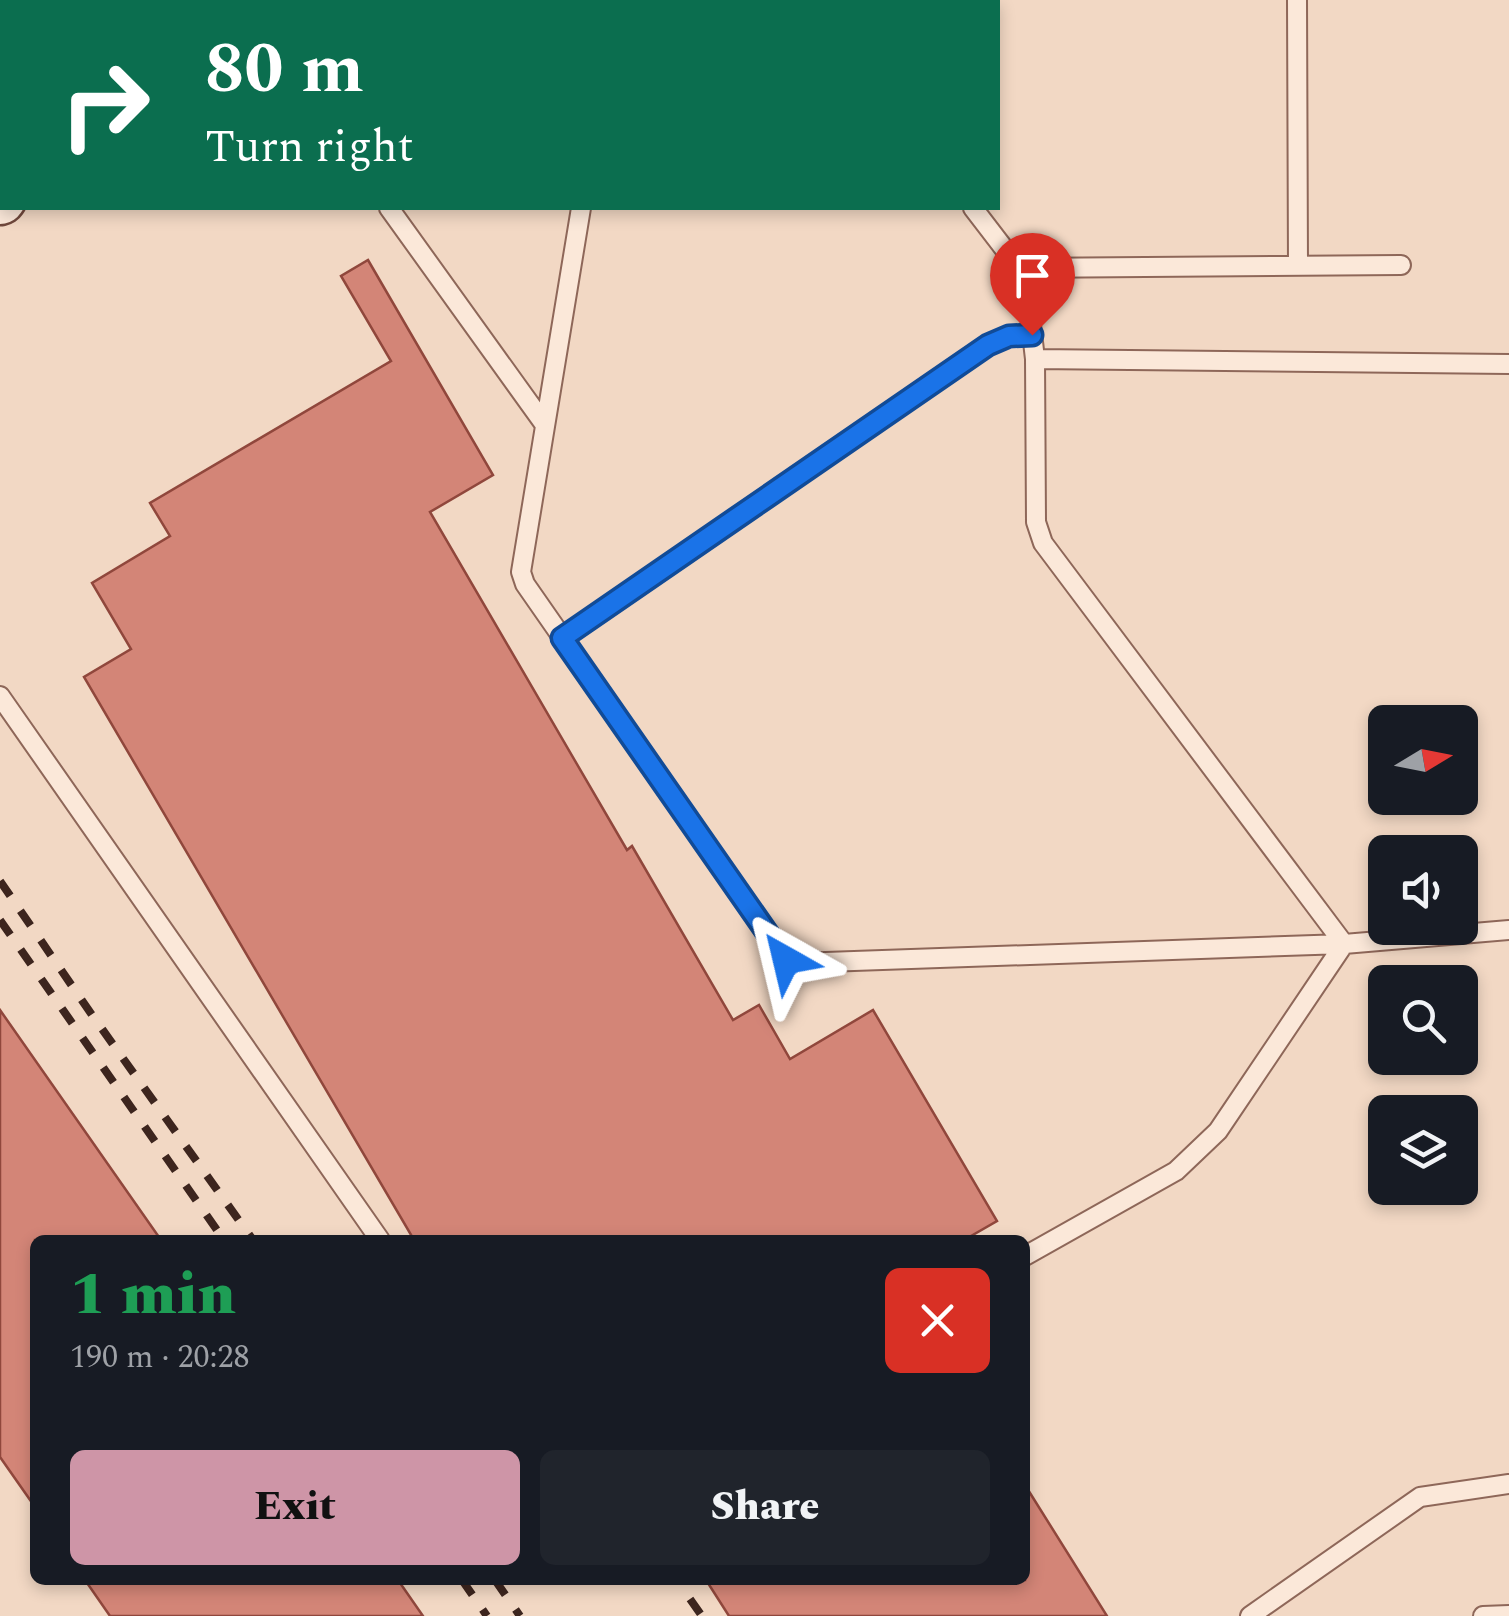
<!DOCTYPE html>
<meta charset="utf-8">
<style>
:root{--surface:#171b24;--page:#20242c;--text:#f1f3f6;--muted:#9ea1a6;--accent:#ce95a7}
body{margin:0;font-family:Spectral,serif;background:var(--page);color:var(--text);height:100vh;display:flex;flex-direction:column;font-size:38px;white-space:nowrap}
*{box-sizing:border-box;margin:0}
p{font-size:32px;color:var(--muted)}
.icon{flex:none;width:55px;height:55px;fill:none;stroke:currentColor;stroke-width:2;stroke-linecap:round;stroke-linejoin:round}
.map{position:relative;flex:1;overflow:hidden}
.drawer{position:absolute;left:30px;top:1235px;width:1000px;height:350px;display:flex;flex-direction:column;background:var(--surface);border-radius:15px;box-shadow:0 5px 15px #0003}
.drawer>*{flex:none}
.guide{position:absolute;left:0px;top:0px;width:1000px;height:210px;box-shadow:0 5px 15px #0003;background:#0b6e4f;color:#fff;overflow:hidden}
.needle{width:65px;rotate:80deg}
.fabs{position:absolute;left:1368px;top:705px;display:grid;gap:20px}
.fabs a{display:grid;place-items:center;width:110px;height:110px;border-radius:15px;background:var(--surface);box-shadow:0 5px 15px #0003;font-size:50px}
.pin{position:absolute;display:grid;place-items:center;width:85px;height:85px;color:#fff;margin:-102px -42px;border-radius:50% 50% 50% 0;rotate:-45deg;box-shadow:0 0 10px #0007}
.pin .icon{rotate:45deg}
.me{position:absolute;width:110px;margin:-55px;rotate:323deg;stroke-linejoin:round;filter:drop-shadow(0 0 8px #0008)}
.turn{display:flex;align-items:center;gap:35px;height:210px;padding:0 40px;font-size:45px}
.turn .icon{width:130px;height:130px;stroke-width:2.5}
.turn b{display:block;font-size:70px;line-height:85px}
.round{display:grid;place-items:center;flex:none;width:105px;height:105px;border-radius:15px;background:var(--page)}
.head{display:flex;align-items:center;justify-content:space-between;height:170px;padding:0 40px}
h1{font-size:60px;font-weight:800;line-height:75px;color:#1e9e55}
.action{display:flex;gap:20px;margin-top:auto;padding:20px 40px}
.action a{flex:1;height:115px;border-radius:15px;background:var(--accent);color:#111;font-size:40px;font-weight:800;line-height:115px;text-align:center}
.action a+a{background:var(--page);color:var(--text)}
.map>svg:first-child{display:block}
</style>
<div class="map">
<svg width="1509" height="1616" viewBox="0 0 1509 1616">
<rect width="100%" height="100%" fill="#f2d8c4"/>
<!-- building -->
<path fill="#d38577" stroke="#90473c" stroke-width="2.5" d="M368 260 493 475 430 512 627 850 632 846 733 1020 759 1005 790 1059 873 1010 997 1221 964 1240H414L84 677 131 649 92 583 170 536 150 503 391 361 341 276Z
M0 1010 161 1240H35V1507L0 1457Z
M1025 1485 1107 1616H729L706 1580H1025Z
M85 1580H398L423 1616H110Z"/>
<g fill="none" stroke-linecap="round" stroke-linejoin="round">
<!-- lane casing -->
<g stroke="#8e6759" stroke-width="22">
<path id="lane" d="M150 0 152 2
M613 0 614 2
M818 0 820 2
M1297 0 1298 266
M597 2 600 0
M389 208 545 425
M581 208 521 572 525 584 786 959 797 963 1344 944
M973 208 1019 268 1027 290 1035 359 1036 522 1043 543 1344 944
M1019 268 1401 265
M1035 359 1509 364
M561 638 989 345 1009 336 1032 335
M0 696 380 1240
M1025 1256 1176 1171 1218 1131 1344 944 1509 930
M1250 1616 1420 1497 1509 1484
M1483 1616 1509 1615"/>
</g>
<!-- secondary casing -->
<g stroke="#70483c" stroke-width="55">
<path id="secondary" d="M186 2 188 0
M0 199 2 196"/>
</g>
<!-- lane -->
<use href="#lane" stroke="#fbe8d9" stroke-width="18"/>
<!-- secondary -->
<use href="#secondary" stroke="#fbe8d9" stroke-width="50"/>
<!-- rail -->
<path stroke="#3d251e" stroke-width="8" stroke-dasharray="18 18" stroke-linecap="butt" d="M0 881 92 1015 253 1240
M0 920 224 1240
M462 1580 487 1616
M495 1580 520 1616
M690 1599 702 1616"/>
</g>
<g fill="none" stroke-linecap="round" stroke-linejoin="round">
<!-- route casing -->
<g stroke="#114b97" stroke-width="25">
<path id="route" d="M786 960 562 638 988 345 1009 336 1032 335"/>
</g>
<!-- route -->
<use href="#route" stroke="#1a73e8" stroke-width="18"/>
</g>
</svg>
<div class="fabs">
<a><svg class="needle" viewBox="-14 -14 28 28"><path d="M0-13l5 13h-10z" fill="#e53935"/><path d="M0 13l5-13h-10z" fill="#9ea1a6"/></svg></a>
<a><svg class="icon" aria-label="sound" viewBox="0 0 24 24"><path d="M4 9h4l5-4v14l-5-4H4zM17 9q2 3 0 6"/></svg></a>
<a><svg class="icon" aria-label="search" viewBox="0 0 24 24"><circle cx="10" cy="10" r="6"/><path d="M15 15l6 6"/></svg></a>
<a><svg class="icon" aria-label="layers" viewBox="0 0 24 24"><path d="M12 4l9 5-9 5-9-5zM3 14l9 5 9-5"/></svg></a>
</div>
<div class="pin" style="left:1032px;top:335px;background:#d93025"><svg class="icon" aria-label="arrive" viewBox="0 0 24 24"><path d="M6 21V4h12l-3 4 3 4H6"/></svg></div>
<svg class="me" style="left:786px;top:960px" viewBox="-20 -20 40 40"><path d="M0-17L14 15 0 8-14 15z" fill="#1a73e8" stroke="#fff" stroke-width="4"/></svg>
<div class="guide">
<div class="turn"><svg class="icon" aria-label="right" viewBox="0 0 24 24"><path d="M7 20v-9h11M14 6l5 5-5 5"/></svg><div><b>80 m</b>Turn right</div></div>
</div>
<section class="drawer">
<div class="head"><div><h1>1 min</h1><p>190 m · 20:28</p></div><a class="round" style="background:#d93025;color:#fff"><svg class="icon" aria-label="close" viewBox="0 0 24 24"><path d="M6 6l12 12M18 6L6 18"/></svg></a></div>
<div class="action"><a>Exit</a><a>Share</a></div>
</section>
</div>
